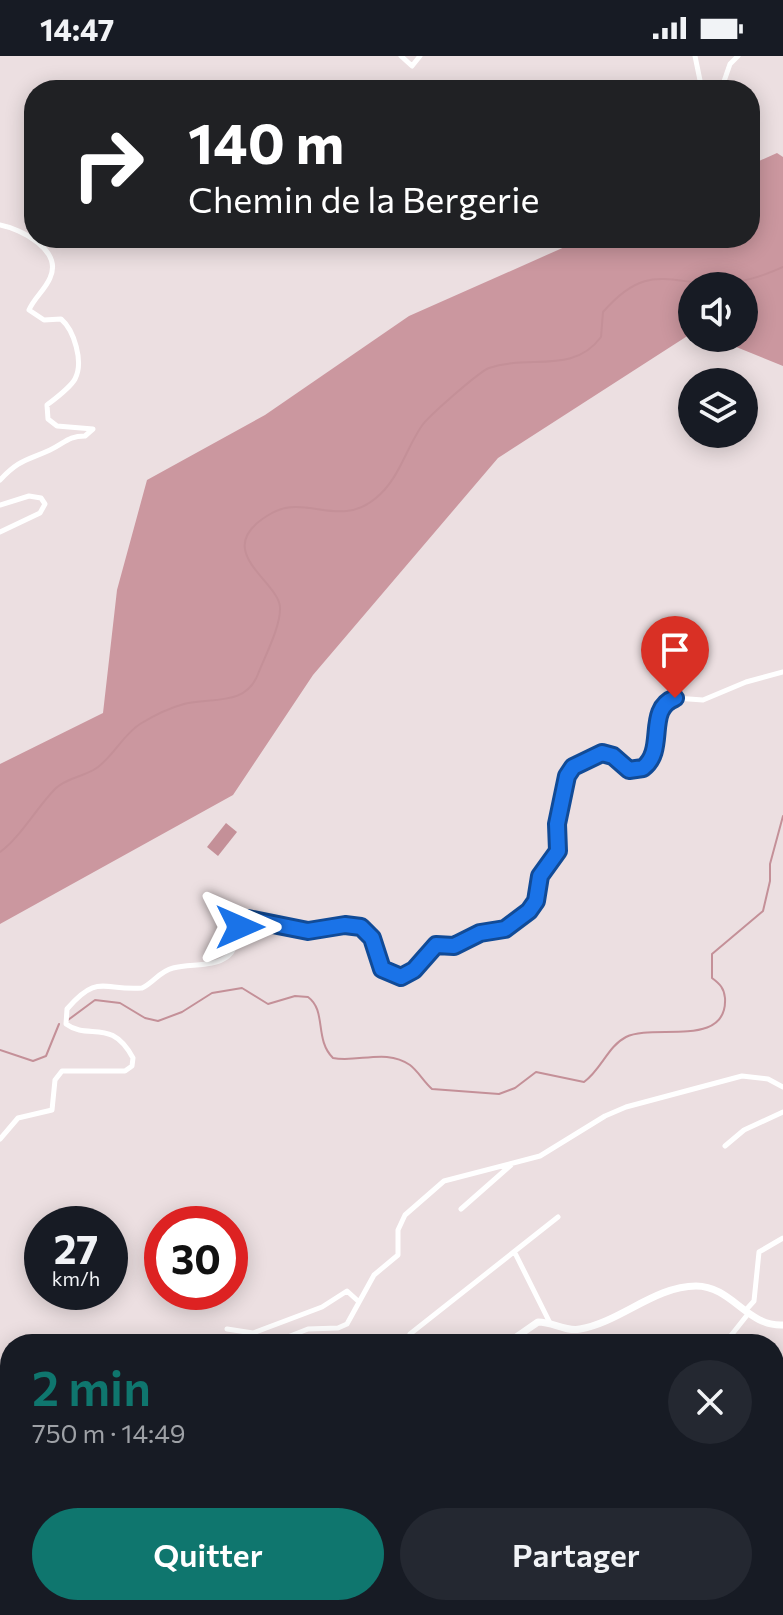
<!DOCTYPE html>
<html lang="fr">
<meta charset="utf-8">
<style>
:root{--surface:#171b24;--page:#242831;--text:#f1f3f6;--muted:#9ea1a6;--accent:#0f766e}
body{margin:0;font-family:Commissioner,sans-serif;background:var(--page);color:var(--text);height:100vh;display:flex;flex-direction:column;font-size:30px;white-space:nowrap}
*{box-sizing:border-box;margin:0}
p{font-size:26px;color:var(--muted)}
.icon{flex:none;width:44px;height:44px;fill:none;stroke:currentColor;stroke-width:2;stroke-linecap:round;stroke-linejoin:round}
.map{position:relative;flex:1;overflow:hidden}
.panel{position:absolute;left:0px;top:1278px;width:784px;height:282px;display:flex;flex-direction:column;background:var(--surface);border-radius:32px 32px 0 0;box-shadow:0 4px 20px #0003}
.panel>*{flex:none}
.guide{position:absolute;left:24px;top:24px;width:736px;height:168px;border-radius:32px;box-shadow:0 4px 20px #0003;background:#202124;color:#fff;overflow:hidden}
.controls{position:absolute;left:678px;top:216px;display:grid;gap:16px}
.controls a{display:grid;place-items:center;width:80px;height:80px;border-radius:50%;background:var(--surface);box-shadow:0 4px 20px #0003;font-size:40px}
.speed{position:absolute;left:24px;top:1150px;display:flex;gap:16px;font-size:40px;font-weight:700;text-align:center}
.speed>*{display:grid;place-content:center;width:104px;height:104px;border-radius:50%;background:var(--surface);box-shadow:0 4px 20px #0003;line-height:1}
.speed small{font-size:20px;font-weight:400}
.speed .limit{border:12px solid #d22;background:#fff;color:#111}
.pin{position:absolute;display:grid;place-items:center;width:68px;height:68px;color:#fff;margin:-82px -34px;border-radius:50% 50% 50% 0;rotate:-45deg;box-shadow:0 0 8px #0007}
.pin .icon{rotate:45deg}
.me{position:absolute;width:88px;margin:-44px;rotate:90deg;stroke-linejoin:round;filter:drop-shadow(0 0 6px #0008)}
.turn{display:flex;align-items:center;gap:28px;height:168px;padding:0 32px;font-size:36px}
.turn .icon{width:104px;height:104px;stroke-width:2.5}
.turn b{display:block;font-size:56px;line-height:68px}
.round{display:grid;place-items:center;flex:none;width:84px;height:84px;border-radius:42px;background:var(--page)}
.overview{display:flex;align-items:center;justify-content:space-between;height:136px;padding:0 32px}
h1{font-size:48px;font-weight:600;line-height:60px;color:var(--accent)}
.cta{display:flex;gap:16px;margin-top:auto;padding:16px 32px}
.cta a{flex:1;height:92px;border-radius:48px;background:var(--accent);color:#fff;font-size:32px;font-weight:600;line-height:92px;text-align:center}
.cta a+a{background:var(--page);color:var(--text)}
.status{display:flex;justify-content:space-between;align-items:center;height:56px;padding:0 40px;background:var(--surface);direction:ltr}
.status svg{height:22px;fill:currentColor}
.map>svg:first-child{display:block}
</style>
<div class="status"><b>14:47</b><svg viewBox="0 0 49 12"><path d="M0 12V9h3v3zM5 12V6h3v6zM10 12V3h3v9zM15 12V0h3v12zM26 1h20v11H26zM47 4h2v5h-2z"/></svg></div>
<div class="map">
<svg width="783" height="1559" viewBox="0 0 783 1559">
<rect width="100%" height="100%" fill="#ecdfe1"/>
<!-- forest -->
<path fill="#cb979f" d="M777 97 783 101V310L714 282H744V230H692V277L498 402 313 619 233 739 0 868V708L103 657 117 534 147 424 265 359 409 260 585 182H750V109Z"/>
<!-- water -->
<path fill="#c49098" d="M226 767 237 776 218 800 207 791Z"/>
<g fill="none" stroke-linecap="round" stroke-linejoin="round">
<!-- stream -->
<path stroke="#c49098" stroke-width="2" d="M0 796C19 783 38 750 55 733 67 721 85 721 98 711 114 699 123 679 140 668 153 660 169 652 184 648 210 641 246 651 258 618 265 600 281 570 280 551 278 524 207 493 272 457 307 438 339 473 376 442 399 423 405 395 421 371 427 361 479 316 489 312 529 298 573 319 601 281L603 256C645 208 664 226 716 228 738 228 764 220 783 211
M68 964 95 944 120 947 145 962 158 965 182 956 212 937 242 932 268 948 295 940 308 941C327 955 314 983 333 1002 358 1007 386 992 410 1009 418 1015 424 1026 432 1033L499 1038 515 1032 536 1016 584 1026C601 1014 608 990 626 981 653 967 728 993 725 942 724 932 720 928 712 922V898L763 855 770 825V808L783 760
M0 994 33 1005 46 1000 59 968"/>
<!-- street -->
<path stroke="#fff" stroke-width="5" d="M401 0 412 10 420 0
M695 0 702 34
M721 34 730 8 738 0
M0 169C21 173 63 194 50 222 45 234 34 242 29 254L44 264 61 263C74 274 84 306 75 323 70 332 56 342 47 349L48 363 57 370 93 373 85 380C68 380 65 387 50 394 26 405 20 403 0 424
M0 449 29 440 41 442 45 448 40 457 0 476
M0 1083 18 1062 52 1054 55 1024 62 1015H125L132 1010 133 1002C111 961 89 985 66 968L67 953C98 917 103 935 142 932 153 927 160 915 173 912 190 907 213 912 228 900 240 891 234 871 248 863L308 875 345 869 361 871 372 882 382 913C406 933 421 905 436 889L454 890 480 877 505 873 529 855 536 845 540 820 558 795 557 768 567 720 573 711 602 697 613 700 629 714 643 712 656 699 657 668 667 646 675 642 703 644 746 626 783 616
M725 1090 744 1074 783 1056
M461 1153 511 1109
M515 1197 550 1267
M745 1255 754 1245 759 1196 783 1182
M227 1273 253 1277 322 1251 347 1235 358 1245
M410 1278 558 1161
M270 1288 308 1273 338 1272 347 1268 374 1219 398 1199V1174L405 1159 444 1125 540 1100 605 1060 626 1051 742 1020 768 1023 783 1031
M712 1288 729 1282 748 1258
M0 1368 10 1363
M774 1434 783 1432
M0 1522 10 1521
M774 1542H783
M48 1550 49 1559
M186 1559 202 1550
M477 1559 492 1550"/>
<!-- secondary -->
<path stroke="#fff" stroke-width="7" d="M506 1288 538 1266C553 1266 566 1276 580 1273 620 1266 655 1230 696 1230 732 1230 747 1271 783 1269
M0 1552 15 1550"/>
</g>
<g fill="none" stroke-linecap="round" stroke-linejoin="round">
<!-- route casing -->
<g stroke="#114b97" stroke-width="20">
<path id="route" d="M240 871 248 863 308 875 345 869 361 871 372 882 382 913 401 921 414 914 436 889 454 890 480 877 505 873 529 855 536 845 540 820 558 795 557 768 567 720 573 711 602 697 613 700 629 714 643 712C667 694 645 653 675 642"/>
</g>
<!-- route -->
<use href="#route" stroke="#1a73e8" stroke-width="14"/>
</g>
</svg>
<div class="controls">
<a><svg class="icon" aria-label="sound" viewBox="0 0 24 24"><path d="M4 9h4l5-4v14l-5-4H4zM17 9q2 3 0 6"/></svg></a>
<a><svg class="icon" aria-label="layers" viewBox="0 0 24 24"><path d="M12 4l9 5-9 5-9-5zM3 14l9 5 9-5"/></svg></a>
</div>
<div class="speed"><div>27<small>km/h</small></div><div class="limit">30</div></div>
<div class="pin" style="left:675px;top:642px;background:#d93025"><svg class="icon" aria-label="arrive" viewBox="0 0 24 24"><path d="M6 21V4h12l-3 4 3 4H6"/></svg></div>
<svg class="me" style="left:240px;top:871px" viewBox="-20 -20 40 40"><path d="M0-17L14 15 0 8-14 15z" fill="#1a73e8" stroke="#fff" stroke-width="4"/></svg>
<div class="guide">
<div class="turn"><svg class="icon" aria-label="right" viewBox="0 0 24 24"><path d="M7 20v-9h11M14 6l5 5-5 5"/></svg><div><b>140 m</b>Chemin de la Bergerie</div></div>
</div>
<section class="panel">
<div class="overview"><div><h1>2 min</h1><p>750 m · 14:49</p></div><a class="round"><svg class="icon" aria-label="close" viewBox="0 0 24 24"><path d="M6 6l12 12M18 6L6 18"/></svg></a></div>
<div class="cta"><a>Quitter</a><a>Partager</a></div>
</section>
</div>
